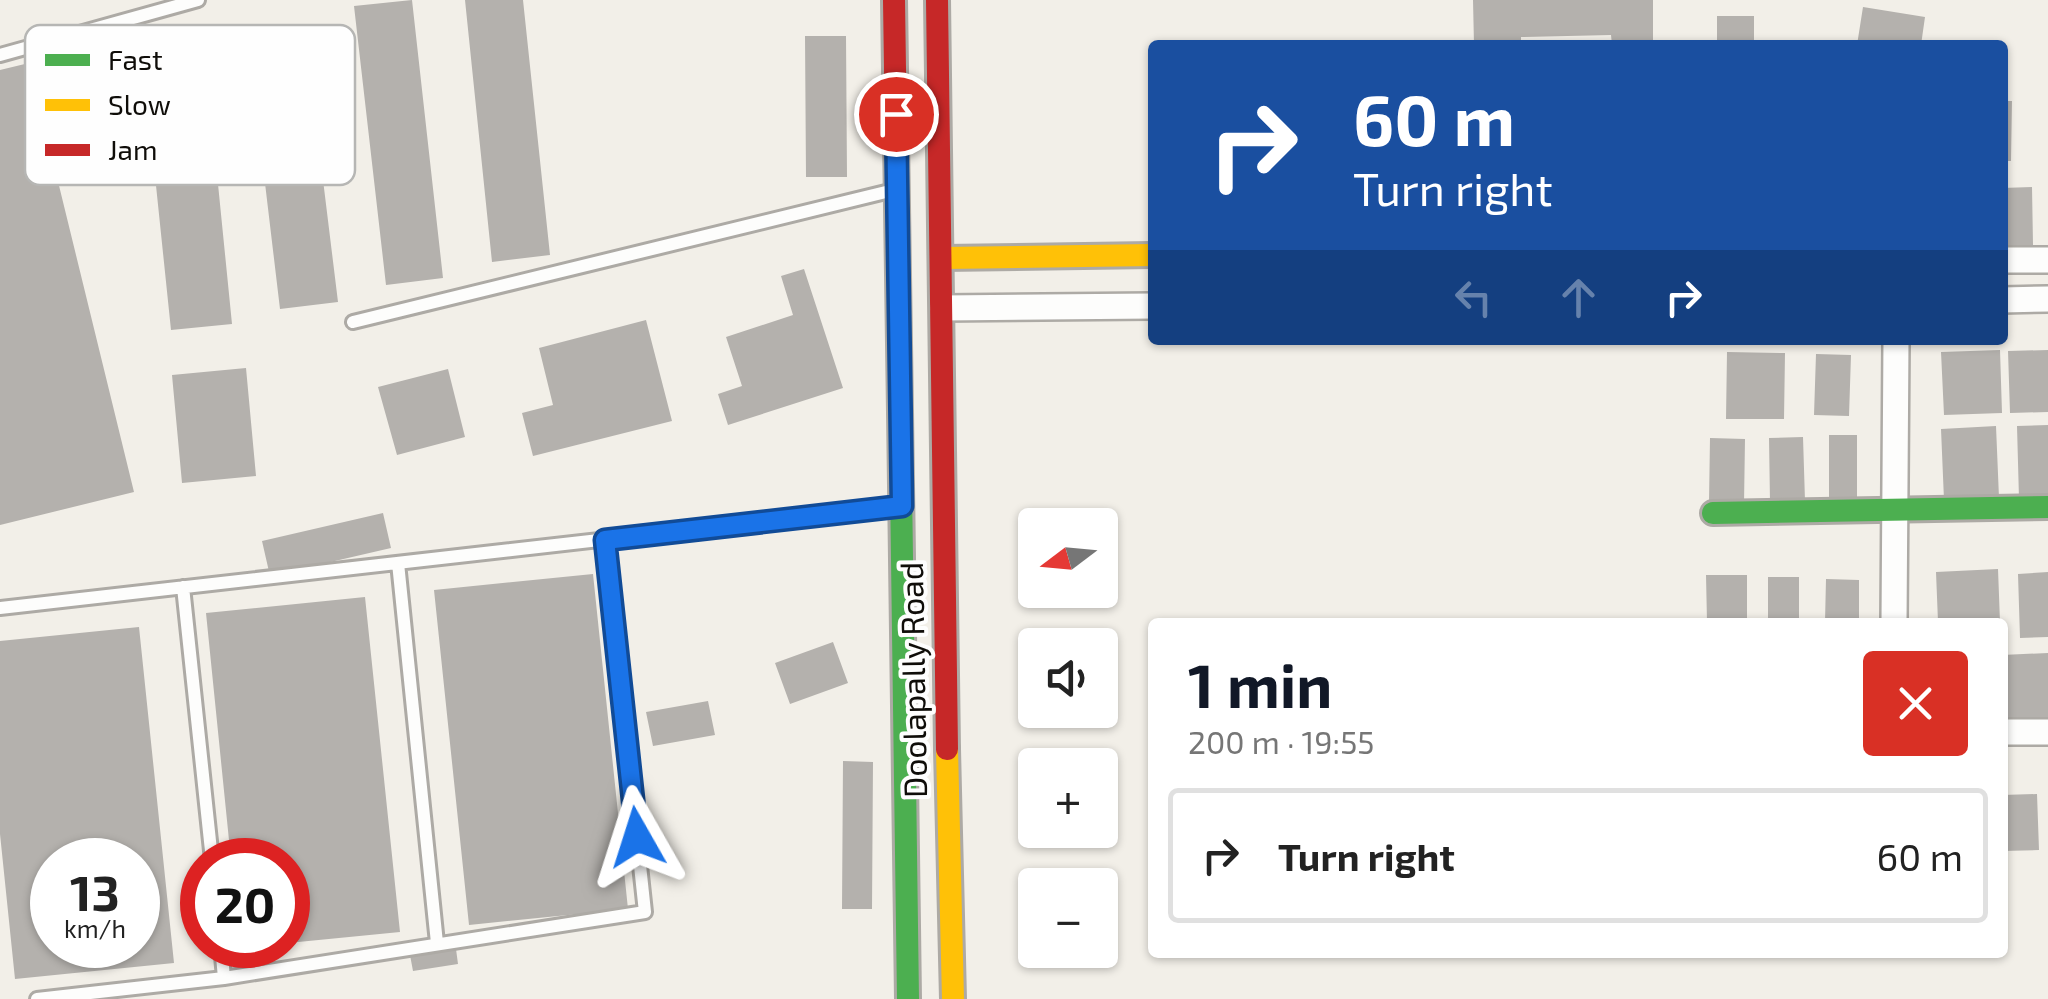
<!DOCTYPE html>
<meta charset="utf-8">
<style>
:root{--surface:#fff;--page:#f6f6f6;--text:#222;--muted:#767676;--line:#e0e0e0;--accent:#111827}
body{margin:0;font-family:"Exo 2",sans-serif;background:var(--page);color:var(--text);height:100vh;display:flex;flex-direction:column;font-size:38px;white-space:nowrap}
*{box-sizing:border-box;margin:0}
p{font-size:32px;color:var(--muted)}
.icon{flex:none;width:55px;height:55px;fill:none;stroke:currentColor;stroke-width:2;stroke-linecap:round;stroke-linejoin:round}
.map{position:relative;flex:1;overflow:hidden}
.drawer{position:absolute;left:1148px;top:618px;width:860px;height:340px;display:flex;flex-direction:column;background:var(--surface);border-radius:10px;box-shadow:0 2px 8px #0004}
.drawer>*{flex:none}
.banner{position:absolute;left:1148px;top:40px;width:860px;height:305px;border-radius:10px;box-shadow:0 2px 8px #0004;background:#1a4fa0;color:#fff;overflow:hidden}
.needle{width:65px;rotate:254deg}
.tools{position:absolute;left:1018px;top:508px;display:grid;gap:20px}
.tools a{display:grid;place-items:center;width:100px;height:100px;border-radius:10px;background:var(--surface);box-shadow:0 2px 8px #0004;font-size:50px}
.speed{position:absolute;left:30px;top:838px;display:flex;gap:20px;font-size:50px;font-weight:700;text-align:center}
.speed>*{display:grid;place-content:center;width:130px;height:130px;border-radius:50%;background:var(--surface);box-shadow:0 2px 8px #0004;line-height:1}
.speed small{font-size:25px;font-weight:400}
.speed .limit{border:15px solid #d22;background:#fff;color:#111}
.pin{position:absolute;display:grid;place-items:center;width:85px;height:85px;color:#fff;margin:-42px;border:5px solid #fff;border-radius:50%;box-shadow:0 2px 10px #0007}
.me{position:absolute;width:110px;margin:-55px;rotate:354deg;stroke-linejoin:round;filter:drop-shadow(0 0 8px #0008)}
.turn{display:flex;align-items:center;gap:35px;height:210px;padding:0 40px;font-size:45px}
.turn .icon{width:130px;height:130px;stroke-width:2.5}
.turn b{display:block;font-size:70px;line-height:85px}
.lanes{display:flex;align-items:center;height:95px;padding:0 40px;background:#0003;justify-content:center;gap:50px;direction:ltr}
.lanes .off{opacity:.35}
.round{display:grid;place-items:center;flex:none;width:105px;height:105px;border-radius:10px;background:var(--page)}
.overview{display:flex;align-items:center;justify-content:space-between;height:170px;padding:0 40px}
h1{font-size:60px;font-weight:700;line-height:75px;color:var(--accent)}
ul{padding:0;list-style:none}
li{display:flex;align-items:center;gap:30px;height:135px;margin:0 20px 15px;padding:0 20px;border:5px solid var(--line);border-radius:10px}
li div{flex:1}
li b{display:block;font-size:38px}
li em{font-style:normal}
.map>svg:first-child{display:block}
</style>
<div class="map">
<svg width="2048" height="999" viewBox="0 0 2048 999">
<rect width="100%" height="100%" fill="#f2efe8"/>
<!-- building -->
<path fill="#b4b1ad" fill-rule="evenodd" d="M412 0 443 278 386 285 354 6Z
M465 0H523L550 255 492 262Z
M1473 0H1653V45H1612L1611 35 1521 37V45H1474Z
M1863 7 1925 17 1921 45H1857Z
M1717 16H1754V45H1717Z
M304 25 338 302 280 309 247 32Z
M805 36H846L847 177H806Z
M1790 41 1825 42 1824 45H1790Z
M205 54 232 324 171 330 143 60Z
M29 63 134 492 0 525V70Z
M2002 101H2012L2011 161H2002Z
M2032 187 2033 245 2002 246V188Z
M804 269 843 388 728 425 718 394 742 386 726 337 793 315 781 276Z
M646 320 672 421 533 456 522 413 553 405 539 348Z
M2000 350 2002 413 1944 415 1941 352Z
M2048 350V412L2010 413 2008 351Z
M1727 352 1785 353 1784 419H1726Z
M1816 354 1851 355 1849 416 1814 415Z
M246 368 256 476 182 483 172 375Z
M448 369 465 437 397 455 378 387Z
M2048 425V498L2019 499 2017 426Z
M1996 426 1999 498 1944 500 1941 429Z
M1829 435H1857V501H1829Z
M1803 437 1805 501 1770 502 1769 438Z
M1710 438 1745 439 1744 504 1709 503Z
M383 513 391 548 270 576 262 541Z
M1998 569 2000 622H1938L1936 572Z
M2048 572V637L2020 638 2018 574Z
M593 574 628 909 469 925 434 590Z
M1706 575H1747V622H1707Z
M1768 577H1799V622H1768Z
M1826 579 1859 580V622H1825Z
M365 597 400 932 288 943V860H231L206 613Z
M139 627 174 963 15 979 0 834V641ZM52 860H138V945H52Z
M833 642 848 683 790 704 775 663Z
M2048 653V719L2002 720V655Z
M708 701 715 735 653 746 646 712Z
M843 761 873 762 872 909H842Z
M2037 794 2039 850 2002 851V795Z
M456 949 458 964 413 971 410 955Z"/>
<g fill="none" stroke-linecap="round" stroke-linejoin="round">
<!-- lane casing -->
<g stroke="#adaaa5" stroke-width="18">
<path id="lane" d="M0 55 198 0
M353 322 894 190
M398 563 437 943
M183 587 212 860
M0 608 899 506
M221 945 224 978
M37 999 224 978 645 912 605 539"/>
</g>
<!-- street casing -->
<g stroke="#adaaa5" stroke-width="30">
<path id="street" d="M2002 260H2048
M2002 300 2048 299
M943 308 1152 306
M1894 622 1896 340
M2002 732H2048"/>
</g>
<!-- fast casing -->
<g stroke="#adaaa5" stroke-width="28">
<path id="fast" d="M900 412 908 999
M1713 513 2048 507"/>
</g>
<!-- slow casing -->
<g stroke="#adaaa5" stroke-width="28">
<path id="slow" d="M943 258 1152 255
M947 749 953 999"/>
</g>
<!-- jam casing -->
<g stroke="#adaaa5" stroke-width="28">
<path id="jam" d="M894 0 900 412
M937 0 947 749"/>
</g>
<!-- lane -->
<use href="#lane" stroke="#fdfdfc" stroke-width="12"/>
<!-- street -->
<use href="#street" stroke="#fdfdfc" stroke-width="25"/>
<!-- fast -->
<use href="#fast" stroke="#4caf50" stroke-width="22"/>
<!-- slow -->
<use href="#slow" stroke="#ffc107" stroke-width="22"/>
<!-- jam -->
<use href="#jam" stroke="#c62828" stroke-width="22"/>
</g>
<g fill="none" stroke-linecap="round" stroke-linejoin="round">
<!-- route casing -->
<g stroke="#114b97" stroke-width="25">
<path id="route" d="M637 837 605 540 902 506 896 114"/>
</g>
<!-- route -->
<use href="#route" stroke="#1a73e8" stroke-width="18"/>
</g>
<g text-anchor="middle" stroke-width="8" stroke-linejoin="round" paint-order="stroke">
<!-- street labels -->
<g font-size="32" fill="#0f0d09" stroke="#fefefe">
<text transform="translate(914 680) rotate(-91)" y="11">Doolapally Road</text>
</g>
</g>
<!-- legend -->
<rect x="25" y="25" width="330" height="160" rx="15" fill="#fefefe" stroke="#b6b6b4" stroke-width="2.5"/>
<rect x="45" y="54" width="45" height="12" fill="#4caf50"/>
<rect x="45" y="99" width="45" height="12" fill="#ffc107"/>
<rect x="45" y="144" width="45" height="12" fill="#c62828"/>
<g font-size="28" fill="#0f0d09">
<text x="108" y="70">Fast</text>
<text x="108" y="115">Slow</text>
<text x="108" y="160">Jam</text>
</g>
</svg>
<div class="tools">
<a><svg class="needle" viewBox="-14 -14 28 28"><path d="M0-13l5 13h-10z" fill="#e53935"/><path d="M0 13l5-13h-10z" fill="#767676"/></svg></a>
<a><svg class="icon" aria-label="sound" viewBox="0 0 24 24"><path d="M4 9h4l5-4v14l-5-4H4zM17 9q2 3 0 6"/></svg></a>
<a>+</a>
<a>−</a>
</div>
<div class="speed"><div>13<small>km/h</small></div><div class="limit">20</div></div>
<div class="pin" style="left:896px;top:114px;background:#d93025"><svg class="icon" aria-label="arrive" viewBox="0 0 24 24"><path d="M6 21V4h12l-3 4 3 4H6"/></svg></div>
<svg class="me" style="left:637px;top:837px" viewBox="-20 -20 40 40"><path d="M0-17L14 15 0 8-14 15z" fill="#1a73e8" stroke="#fff" stroke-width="4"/></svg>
<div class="banner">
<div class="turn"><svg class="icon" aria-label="right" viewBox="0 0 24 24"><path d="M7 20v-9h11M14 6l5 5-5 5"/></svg><div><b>60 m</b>Turn right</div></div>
<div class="lanes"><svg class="icon off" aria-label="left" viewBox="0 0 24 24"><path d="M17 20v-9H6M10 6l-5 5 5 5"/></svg><svg class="icon off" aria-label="ahead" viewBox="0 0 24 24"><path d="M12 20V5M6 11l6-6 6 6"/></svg><svg class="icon" aria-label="right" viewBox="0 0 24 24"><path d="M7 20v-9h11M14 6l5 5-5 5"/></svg></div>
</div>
<section class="drawer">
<div class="overview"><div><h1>1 min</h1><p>200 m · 19:55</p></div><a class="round" style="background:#d93025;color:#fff"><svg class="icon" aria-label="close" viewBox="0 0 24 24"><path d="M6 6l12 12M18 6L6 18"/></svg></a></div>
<ul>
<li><svg class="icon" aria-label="right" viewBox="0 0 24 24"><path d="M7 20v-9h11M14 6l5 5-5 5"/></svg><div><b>Turn right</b></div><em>60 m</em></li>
</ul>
</section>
</div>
